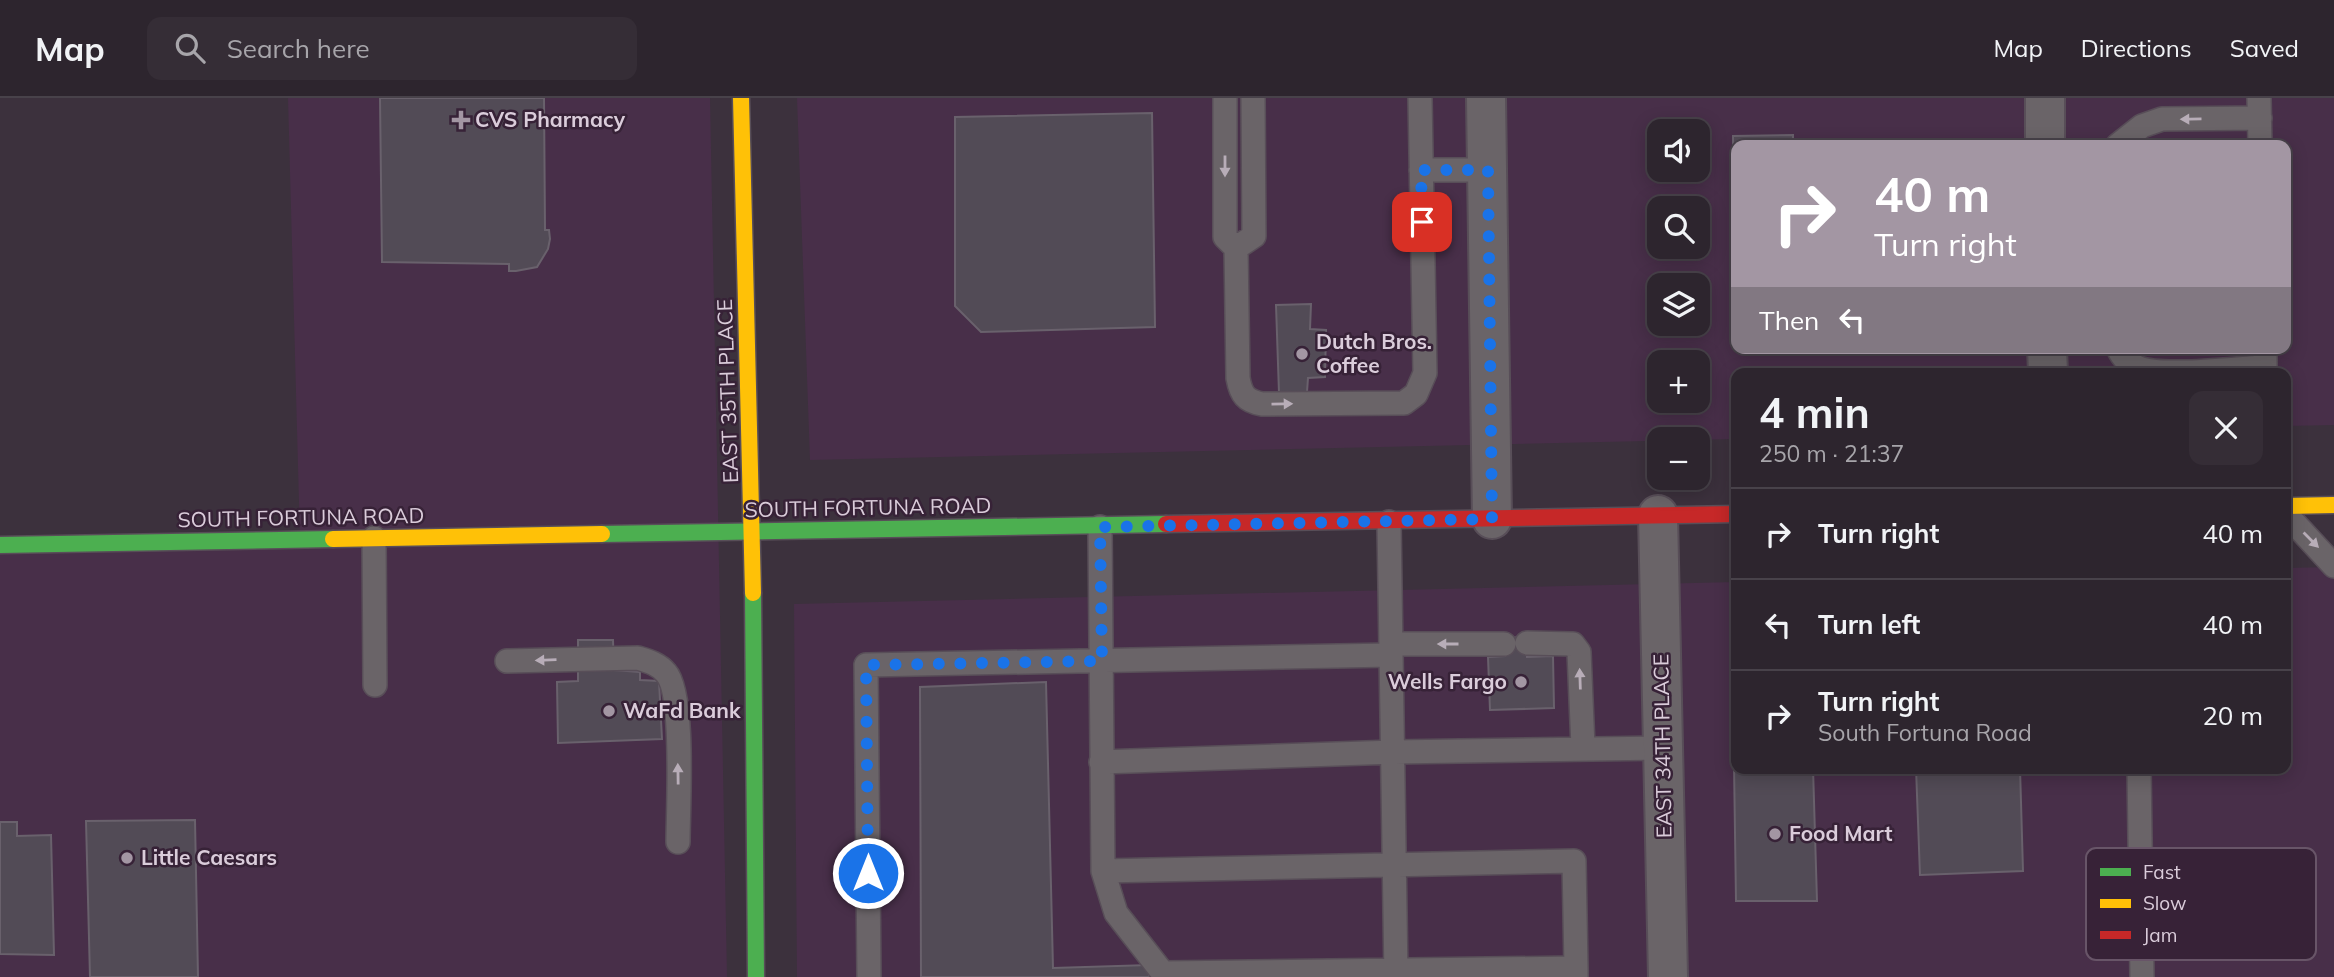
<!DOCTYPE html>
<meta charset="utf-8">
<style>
:root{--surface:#2d252e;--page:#352d36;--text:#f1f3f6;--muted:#a7a5aa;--line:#48424a}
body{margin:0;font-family:Mulish,sans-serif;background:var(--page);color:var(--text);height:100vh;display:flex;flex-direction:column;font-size:26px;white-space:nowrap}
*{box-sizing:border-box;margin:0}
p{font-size:23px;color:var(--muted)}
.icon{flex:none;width:38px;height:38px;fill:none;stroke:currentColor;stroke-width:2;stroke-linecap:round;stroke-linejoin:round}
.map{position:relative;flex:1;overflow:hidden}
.drawer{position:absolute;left:1731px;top:270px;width:560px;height:406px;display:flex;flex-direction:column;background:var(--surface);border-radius:14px;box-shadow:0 4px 18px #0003,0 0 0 2px var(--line)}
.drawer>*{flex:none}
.banner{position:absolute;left:1731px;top:42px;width:560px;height:214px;border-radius:14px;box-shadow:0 4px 18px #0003,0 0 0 2px var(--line);background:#a396a3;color:#fff;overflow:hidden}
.buttons{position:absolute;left:1647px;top:21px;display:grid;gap:14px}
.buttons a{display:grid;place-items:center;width:63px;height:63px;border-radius:14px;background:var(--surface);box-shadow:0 4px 18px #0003,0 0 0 2px var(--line);font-size:35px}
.pin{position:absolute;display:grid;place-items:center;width:60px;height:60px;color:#fff;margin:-30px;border-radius:14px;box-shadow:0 4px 10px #0006}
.me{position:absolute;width:77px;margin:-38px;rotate:0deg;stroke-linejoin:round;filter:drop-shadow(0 0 5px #0008)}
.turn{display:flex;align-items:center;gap:24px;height:147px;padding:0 28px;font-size:32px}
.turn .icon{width:91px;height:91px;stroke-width:2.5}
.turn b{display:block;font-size:49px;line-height:60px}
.then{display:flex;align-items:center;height:66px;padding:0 28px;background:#0003;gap:14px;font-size:26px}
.round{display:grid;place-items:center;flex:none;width:74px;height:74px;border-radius:14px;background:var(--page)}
.summary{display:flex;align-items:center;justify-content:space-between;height:119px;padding:0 28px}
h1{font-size:42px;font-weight:700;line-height:52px}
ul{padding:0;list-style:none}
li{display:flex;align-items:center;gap:21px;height:91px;padding:0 28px;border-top:2px solid var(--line)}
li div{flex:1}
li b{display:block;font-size:26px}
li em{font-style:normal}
header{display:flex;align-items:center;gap:42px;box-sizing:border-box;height:98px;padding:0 35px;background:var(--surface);border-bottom:2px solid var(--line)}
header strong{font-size:33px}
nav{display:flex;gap:38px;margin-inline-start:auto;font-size:24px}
.search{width:490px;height:63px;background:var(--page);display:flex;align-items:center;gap:18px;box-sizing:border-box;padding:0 24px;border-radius:14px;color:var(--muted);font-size:26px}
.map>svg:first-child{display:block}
</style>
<header>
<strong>Map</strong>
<div class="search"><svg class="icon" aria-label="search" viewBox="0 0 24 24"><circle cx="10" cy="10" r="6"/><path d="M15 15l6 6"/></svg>Search here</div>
<nav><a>Map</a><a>Directions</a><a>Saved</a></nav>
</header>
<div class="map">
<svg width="2334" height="879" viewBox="0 0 2334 879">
<rect width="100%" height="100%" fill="#3c313d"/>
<!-- built -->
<path fill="#482f49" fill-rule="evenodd" d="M288 0H710L727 879H0V448L300 441Z
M797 0H2334V327L2286 328V275H1736V341L810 362ZM1659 33H1698V72H1659ZM1736 47H2286V250H1736ZM1659 110H1698V149H1659ZM1659 187H1698V226H1659ZM1659 264H1698V303H1659Z
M2334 469V879H797L794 506 1736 484V670H2286V470Z"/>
<!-- building -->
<path fill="#524b56" stroke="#69616c" stroke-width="2" d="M380 0H544L545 132H549L550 141 548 151 537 169 516 173H509V166L382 164Z
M1152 15 1155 229 981 234 955 208V19Z
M1793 37V47H1736L1734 229 1733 38Z
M1311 206 1310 231 1326 232 1325 279 1308 280 1307 294 1279 295 1276 207Z
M2286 534H2290L2291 612H2286Z
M1526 539 1527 559 1553 558 1554 610 1490 612 1488 559 1505 558 1504 540Z
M578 542H613L614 572 640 574V582L659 583 662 641 558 645 557 584 578 583Z
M1046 584 1053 870 1149 867V879H921L920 589Z
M1733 598H1736V670H1813L1817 803H1736Z
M1916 670H2020L2023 773 1920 777Z
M195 722 198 879H90L86 723Z
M0 724H17V738L51 737 54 857 0 856Z"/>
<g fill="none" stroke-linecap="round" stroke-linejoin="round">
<!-- lane casing -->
<g stroke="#584e58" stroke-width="26">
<path id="lane" d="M1225 0V139L1236 150 1238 280C1241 297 1246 303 1262 306L1404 305 1416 296 1425 275 1420 0
M2259 0 2260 47
M2118 47 2142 28 2162 21 2260 20
M1421 72H1488
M1236 150 1254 138 1253 0
M2118 250C2122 259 2127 265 2137 269 2160 280 2236 270 2265 269V250
M2286 416 2334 468
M1389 424 1396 879
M1100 429 1103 773 1116 815 1166 879
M374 440 375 587
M1527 545 1573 546 1579 554 1583 649
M1391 546H1504
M507 563 638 560C648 563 659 566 666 575 685 596 678 711 678 744
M1101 664 1394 654 1663 650
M2139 670 2142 879
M1103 773 1574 763 1576 870
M1164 875 1576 870V879
M869 879 866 567 1391 557"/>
</g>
<!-- street casing -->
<g stroke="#584e58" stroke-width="42">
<path id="street" d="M1486 0 1492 421
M2045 0V47
M2047 250 2048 275
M1658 417 1668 879"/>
</g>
<!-- fast casing -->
<g stroke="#584e58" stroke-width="19">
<path id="fast" d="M602 436 1166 426
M0 447 333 441
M753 495 756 879"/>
</g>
<!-- slow casing -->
<g stroke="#584e58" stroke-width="19">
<path id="slow" d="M741 0 753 495
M2286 408 2334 407
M333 441 602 436"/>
</g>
<!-- jam casing -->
<g stroke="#584e58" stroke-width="19">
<path id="jam" d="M1166 426 1736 416"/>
</g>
<!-- lane -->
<use href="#lane" stroke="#6a6468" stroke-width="23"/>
<!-- street -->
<use href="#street" stroke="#6a6468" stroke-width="38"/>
<!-- fast -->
<use href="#fast" stroke="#4caf50" stroke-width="16"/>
<!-- slow -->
<use href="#slow" stroke="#ffc107" stroke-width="16"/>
<!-- jam -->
<use href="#jam" stroke="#c62828" stroke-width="16"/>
</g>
<!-- one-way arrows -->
<defs><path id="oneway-solid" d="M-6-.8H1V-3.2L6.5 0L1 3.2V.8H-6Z" transform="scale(1.75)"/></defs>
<g fill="#b8adb8">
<use href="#oneway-solid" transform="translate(2191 21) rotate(179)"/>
<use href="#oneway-solid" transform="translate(1225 68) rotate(90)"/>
<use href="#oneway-solid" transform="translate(1282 306) rotate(-1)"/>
<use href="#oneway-solid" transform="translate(2311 442) rotate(45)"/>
<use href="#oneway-solid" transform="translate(1448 546) rotate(-180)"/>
<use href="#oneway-solid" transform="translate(546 562) rotate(178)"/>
<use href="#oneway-solid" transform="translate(1580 581) rotate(-92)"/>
<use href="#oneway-solid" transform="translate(678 676) rotate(-91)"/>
</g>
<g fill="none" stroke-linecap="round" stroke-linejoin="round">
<!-- route -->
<path stroke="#1a73e8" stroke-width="12" stroke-dasharray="0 21.6" d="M868 775 866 567 1102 563 1100 429 1492 421 1488 72H1421L1422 124"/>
</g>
<!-- markers -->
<g fill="#a396a3" stroke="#372237" stroke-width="2.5">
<path d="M457.5 11.5h7v7h7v7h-7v7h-7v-7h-7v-7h7z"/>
<circle cx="1302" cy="256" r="7"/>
<circle cx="1521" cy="584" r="7"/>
<circle cx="609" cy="613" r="7"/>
<circle cx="1775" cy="736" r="7"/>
<circle cx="127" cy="760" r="7"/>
</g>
<g text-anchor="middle" stroke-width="5" stroke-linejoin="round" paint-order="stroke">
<!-- poi labels -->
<g font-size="21" font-weight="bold" fill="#daccda" stroke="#372237" text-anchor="start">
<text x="475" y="29">CVS Pharmacy</text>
<text x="1316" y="251">Dutch Bros.<tspan x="1316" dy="24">Coffee</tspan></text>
<text x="1507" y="591" text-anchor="end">Wells Fargo</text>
<text x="623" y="620">WaFd Bank</text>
<text x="1789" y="743">Food Mart</text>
<text x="141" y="767">Little Caesars</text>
</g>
<!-- street labels -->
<g font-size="21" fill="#daccda" stroke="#372237">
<text transform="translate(728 293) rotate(-92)" y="7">EAST 35TH PLACE</text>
<text transform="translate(868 410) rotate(-1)" y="7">SOUTH FORTUNA ROAD</text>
<text transform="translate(301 420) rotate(-1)" y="7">SOUTH FORTUNA ROAD</text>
<text transform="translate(1663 648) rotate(-91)" y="7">EAST 34TH PLACE</text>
</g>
</g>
<!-- legend -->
<rect x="2086" y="750" width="230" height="112" rx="10" fill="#372237" stroke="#685568" stroke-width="2"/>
<rect x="2100" y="770" width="31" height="8" fill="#4caf50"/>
<rect x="2100" y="801" width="31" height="9" fill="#ffc107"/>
<rect x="2100" y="833" width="31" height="8" fill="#c62828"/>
<g font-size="19" fill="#daccda">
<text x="2143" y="781">Fast</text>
<text x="2143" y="812">Slow</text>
<text x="2143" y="844">Jam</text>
</g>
</svg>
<div class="buttons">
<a><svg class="icon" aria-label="sound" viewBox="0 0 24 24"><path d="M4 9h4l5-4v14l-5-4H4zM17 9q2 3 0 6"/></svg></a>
<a><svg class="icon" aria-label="search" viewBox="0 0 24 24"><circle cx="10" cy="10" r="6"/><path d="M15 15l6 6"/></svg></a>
<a><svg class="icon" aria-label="layers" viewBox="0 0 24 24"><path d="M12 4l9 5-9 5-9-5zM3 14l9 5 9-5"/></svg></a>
<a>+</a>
<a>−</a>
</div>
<div class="pin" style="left:1422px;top:124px;background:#d93025"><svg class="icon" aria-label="arrive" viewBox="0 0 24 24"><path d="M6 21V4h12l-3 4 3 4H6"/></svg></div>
<svg class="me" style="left:868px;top:775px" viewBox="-20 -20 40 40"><circle r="17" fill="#1a73e8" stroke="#fff" stroke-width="3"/><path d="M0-11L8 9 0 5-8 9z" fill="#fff"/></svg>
<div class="banner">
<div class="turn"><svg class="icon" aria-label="right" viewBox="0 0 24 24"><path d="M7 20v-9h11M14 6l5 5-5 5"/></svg><div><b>40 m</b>Turn right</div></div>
<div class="then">Then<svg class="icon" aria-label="left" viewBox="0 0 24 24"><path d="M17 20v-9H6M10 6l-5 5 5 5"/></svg></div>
</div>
<section class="drawer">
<div class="summary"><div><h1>4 min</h1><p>250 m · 21:37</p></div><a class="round"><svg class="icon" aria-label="close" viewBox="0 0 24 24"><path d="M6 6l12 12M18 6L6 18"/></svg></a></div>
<ul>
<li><svg class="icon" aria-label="right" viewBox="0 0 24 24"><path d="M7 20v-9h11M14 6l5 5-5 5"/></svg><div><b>Turn right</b></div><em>40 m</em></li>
<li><svg class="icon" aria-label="left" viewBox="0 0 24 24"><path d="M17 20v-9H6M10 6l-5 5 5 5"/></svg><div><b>Turn left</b></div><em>40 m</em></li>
<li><svg class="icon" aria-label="right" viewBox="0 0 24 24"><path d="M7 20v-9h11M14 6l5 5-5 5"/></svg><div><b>Turn right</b><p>South Fortuna Road</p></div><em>20 m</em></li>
</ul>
</section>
</div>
